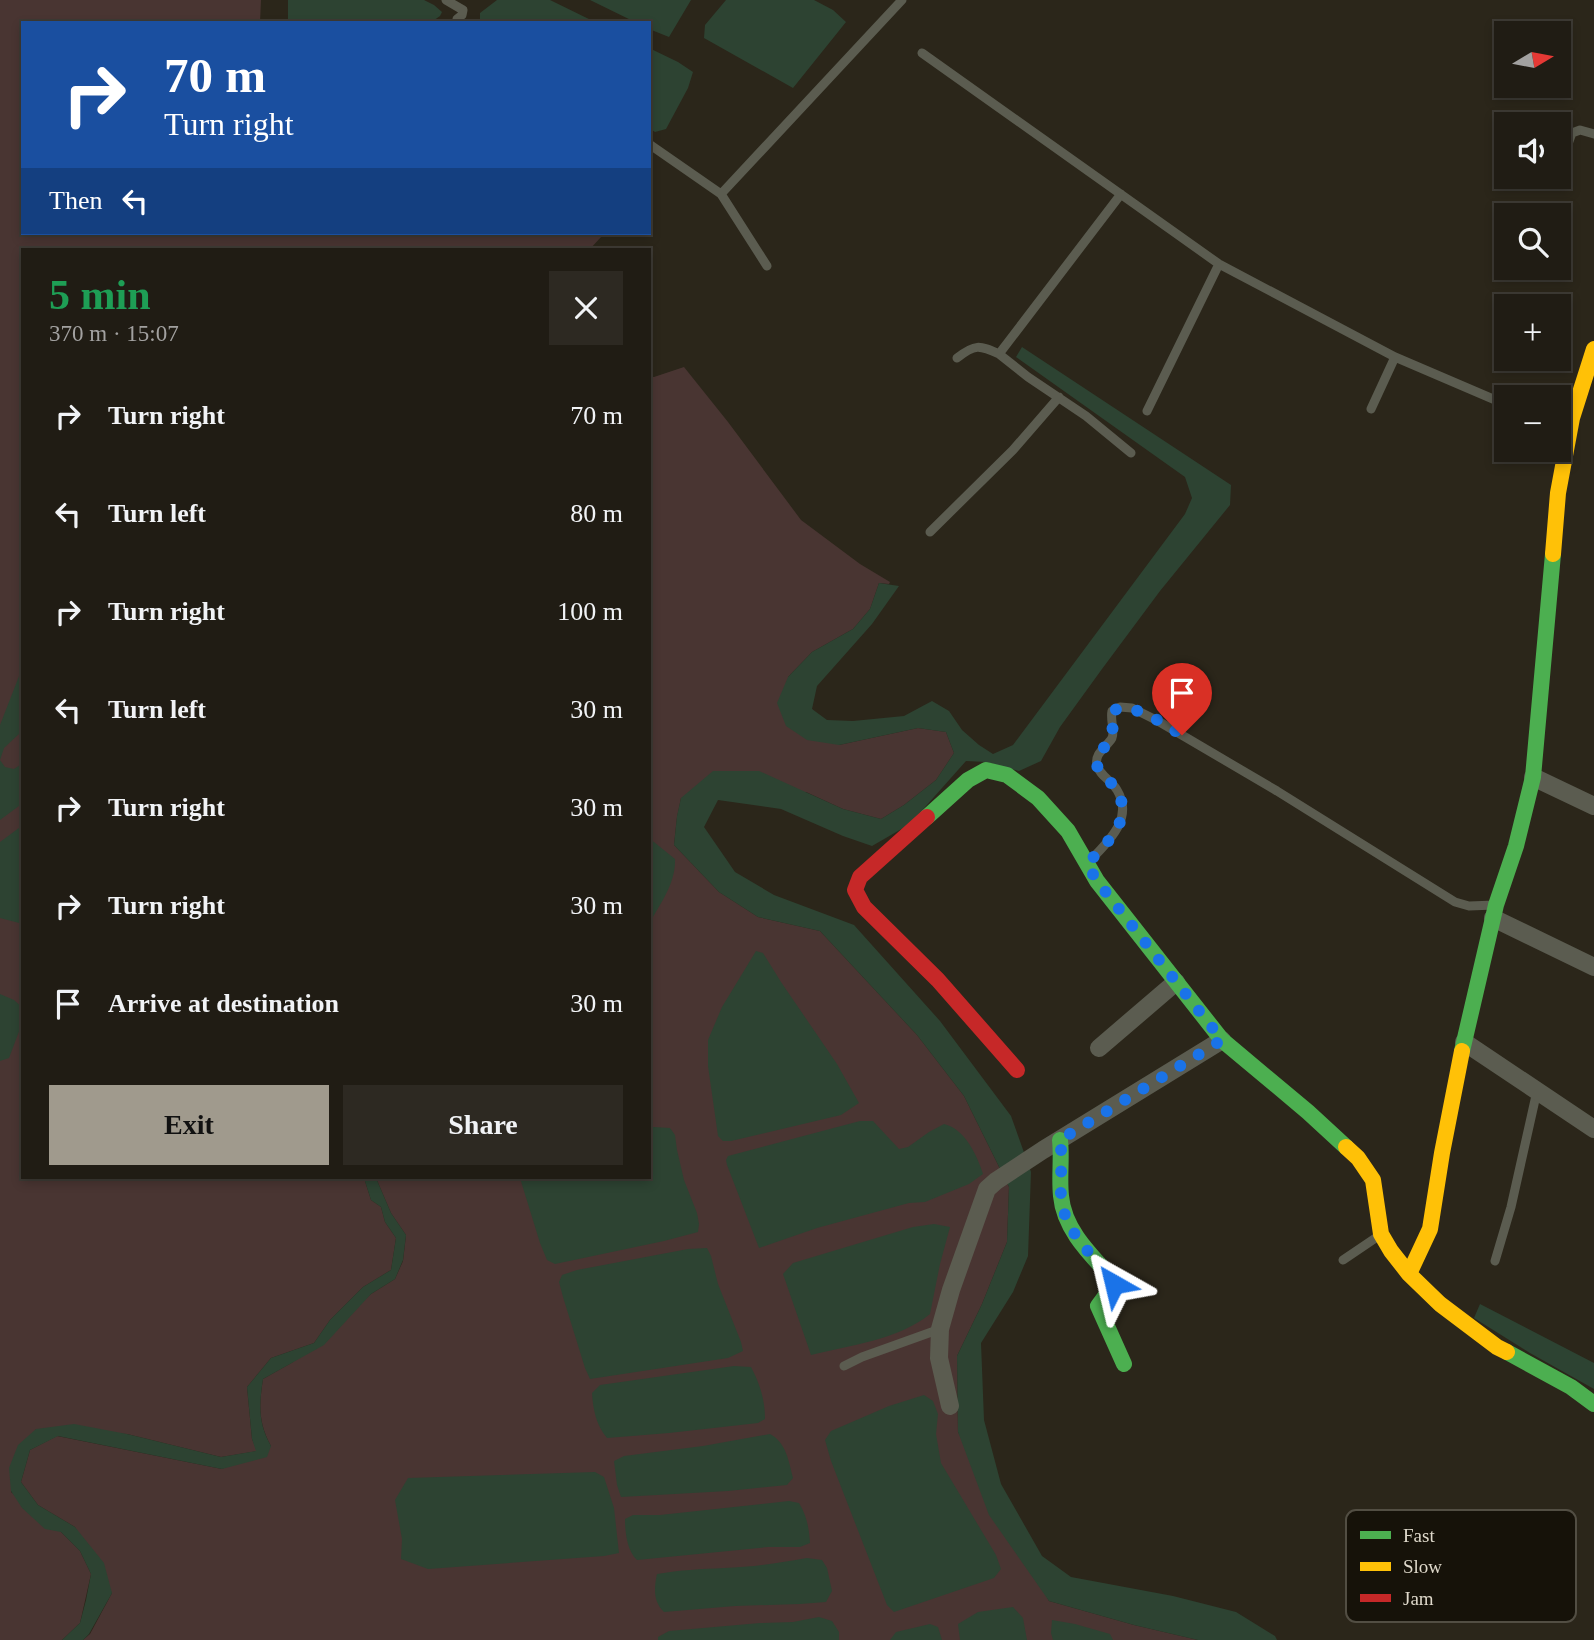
<!DOCTYPE html>
<meta charset="utf-8">
<style>
:root{--surface:#201c14;--page:#2d2922;--text:#f1f3f6;--muted:#a2a1a0;--line:#3d3a34;--accent:#a09a8d}
body{margin:0;font-family:"Times New Roman",serif;background:var(--page);color:var(--text);height:100vh;display:flex;flex-direction:column;font-size:26px;white-space:nowrap}
*{box-sizing:border-box;margin:0}
p{font-size:23px;color:var(--muted)}
.icon{flex:none;width:38px;height:38px;fill:none;stroke:currentColor;stroke-width:2;stroke-linecap:round;stroke-linejoin:round}
.map{position:relative;flex:1;overflow:hidden}
.side{position:absolute;left:21px;top:248px;width:630px;height:931px;display:flex;flex-direction:column;background:var(--surface);border-radius:0px;box-shadow:0 4px 10px #0003,0 0 0 2px var(--line)}
.side>*{flex:none}
.hud{position:absolute;left:21px;top:21px;width:630px;height:214px;border-radius:0px;box-shadow:0 4px 10px #0003,0 0 0 2px var(--line);background:#1a4fa0;color:#fff;overflow:hidden}
.needle{width:46px;rotate:80deg}
.tools{position:absolute;left:1494px;top:21px;display:grid;gap:14px}
.tools a{display:grid;place-items:center;width:77px;height:77px;border-radius:0px;background:var(--surface);box-shadow:0 4px 10px #0003,0 0 0 2px var(--line);font-size:35px}
.pin{position:absolute;display:grid;place-items:center;width:60px;height:60px;color:#fff;margin:-72px -30px;border-radius:50% 50% 50% 0;rotate:-45deg;box-shadow:0 0 7px #0007}
.pin .icon{rotate:45deg}
.me{position:absolute;width:77px;margin:-38px;rotate:323deg;stroke-linejoin:round;filter:drop-shadow(0 0 5px #0008)}
.turn{display:flex;align-items:center;gap:24px;height:147px;padding:0 28px;font-size:32px}
.turn .icon{width:91px;height:91px;stroke-width:2.5}
.turn b{display:block;font-size:49px;line-height:60px}
.then{display:flex;align-items:center;height:66px;padding:0 28px;background:#0003;gap:14px;font-size:26px}
.round{display:grid;place-items:center;flex:none;width:74px;height:74px;border-radius:0px;background:var(--page)}
.overview{display:flex;align-items:center;justify-content:space-between;height:119px;padding:0 28px}
h1{font-size:42px;font-weight:700;line-height:52px;color:#1e9e55}
.cta{display:flex;gap:14px;margin-top:auto;padding:14px 28px}
.cta a{flex:1;height:80px;border-radius:0px;background:var(--accent);color:#111;font-size:28px;font-weight:700;line-height:80px;text-align:center}
.cta a+a{background:var(--page);color:var(--text)}
ul{padding:0;list-style:none}
li{display:flex;align-items:center;gap:21px;height:98px;padding:0 28px}
li div{flex:1}
li b{display:block;font-size:26px}
li em{font-style:normal}
.map>svg:first-child{display:block}
</style>
<div class="map">
<svg width="1594" height="1640" viewBox="0 0 1594 1640">
<rect width="100%" height="100%" fill="#2b261a"/>
<!-- green -->
<path fill="#493532" d="M0 0H261L260 23H23V233H597L602 236 589 250H23V1178H364L371 1200 381 1207 385 1222 396 1238 391 1270 363 1287 330 1320 314 1343 271 1358 247 1387 252 1439 257 1451 221 1457 127 1434 36 1429 11 1492 61 1532 80 1551 91 1574 80 1623 62 1640H0Z
M684 367 728 422 801 520 860 564 890 582 889 584 879 583 870 609 853 629 812 652 788 677 839 745 918 728 946 732 954 753 936 780 904 805 881 819 843 809 806 792 681 798 677 817 674 845 719 892 758 917 820 931 917 1035 964 1096 1009 1187 1007 1242 982 1304 957 1356 958 1432 1049 1601 1134 1625 1198 1640H83L90 1634 112 1593 75 1527 38 1505 21 1482 30 1450 57 1436 222 1469 271 1446C258 1422 259 1405 263 1379L293 1362 371 1294 395 1279 403 1261 406 1235 391 1213 376 1178H649V377H654Z"/>
<!-- water -->
<path fill="#2d4332" d="M288 0H424L434 5 442 12 440 16 430 23H288Z
M497 0H550L597 23H485L480 19V13Z
M590 0H691L669 37 649 29V23H637Z
M726 0H814L833 10 846 22 793 88 704 38 705 25Z
M649 48 678 62 693 72 688 88 666 129 655 132 649 128Z
M1022 347 1231 485 1230 505 1160 591 1102 669 1060 727 1041 761 1019 771 986 762 966 761 910 824 872 846 843 836 781 809 718 800 704 827 735 872 774 895 854 925 940 1021 1011 1116 1031 1172 1028 1256 1013 1292 981 1343 984 1420 1001 1484 1042 1556 1071 1577 1173 1596 1236 1612 1275 1636 1277 1640H1198L1134 1625 1049 1601 989 1515 958 1432 957 1356 982 1304 1007 1242 1009 1187 964 1096 917 1035 820 931 758 917 719 892 674 845 677 816 681 798 713 771H759L843 809 881 819 904 805 936 780 954 753 946 732 918 728 839 745 807 740 786 726 777 703 788 677 812 652 853 629 870 609 879 583 899 586 872 624 817 686 812 709 827 720 853 721 904 716 932 701 949 711 962 730 979 745 993 754 1013 745 1185 514 1192 498 1185 477 1016 357Z
M23 666V727L19 734 4 748 0 760 5 767 14 769 23 763V803L0 820V725Z
M23 825V924L0 918V842Z
M649 838 675 859C676 883 660 904 649 924Z
M756 951 763 953 781 982 837 1064 859 1103 841 1115 731 1141H723L718 1136 708 1066V1040L722 1007Z
M0 994 14 1000 23 1008V1021L9 1058 0 1061Z
M860 1121H873L899 1149 908 1147 929 1132 944 1124C965 1129 977 1155 983 1174L969 1184 925 1202 909 1203 817 1228 759 1248 727 1165 726 1160 728 1156Z
M654 1127 670 1128 675 1135 677 1150 684 1180 697 1213 699 1224 698 1232 664 1241 555 1264 547 1260 540 1243 520 1178H649V1128Z
M364 1178H376L391 1213 406 1235 403 1260 395 1279 371 1294 324 1345 263 1379C259 1405 258 1423 271 1446L267 1457 222 1469 58 1436 30 1450 21 1482 38 1505 75 1527 104 1563 112 1593 89 1634 83 1640H62L80 1623 86 1600 91 1574 80 1551 61 1532 45 1529 22 1508 11 1491 9 1468 18 1445 36 1429 74 1424 127 1434 221 1457 256 1451 252 1439 247 1387 271 1358 314 1343 330 1320 363 1287 391 1270 396 1238 385 1222 381 1207 371 1200Z
M934 1224 950 1227 940 1264 930 1314C898 1340 851 1345 811 1355L783 1274 793 1263 913 1227Z
M707 1248 711 1256 718 1284 741 1342 743 1351 728 1358 590 1379 585 1368 563 1297 559 1282 562 1275 577 1270 688 1249Z
M1480 1304 1594 1363V1389L1530 1353 1474 1318Z
M734 1366 751 1367C760 1384 765 1400 765 1419L758 1423 669 1433 607 1438C596 1425 593 1409 592 1393L600 1385Z
M924 1395 933 1401 938 1414 936 1434 941 1463 996 1555 1001 1569 994 1578 894 1612 887 1605 831 1461 825 1440 831 1431 889 1406Z
M770 1434C786 1442 789 1462 793 1478L787 1485 728 1491 621 1497 617 1485 614 1461 624 1456 703 1446Z
M595 1472 604 1477 614 1508 619 1553 604 1556 428 1569 401 1559 402 1539 395 1500 408 1478Z
M789 1501 799 1503C807 1516 809 1528 810 1543L800 1547H768L637 1560C627 1551 625 1532 625 1519L633 1515H660Z
M807 1558 822 1560 827 1568 832 1591 826 1602 800 1604 735 1606 664 1612C653 1602 654 1588 657 1574 680 1570 701 1569 724 1568 752 1567 779 1563 807 1558Z
M1013 1607 1023 1618 1027 1640H960L958 1624 978 1612Z
M819 1617 832 1621 839 1632V1640H658V1637L669 1631 760 1623 793 1622Z
M1052 1620 1075 1624 1110 1634 1113 1640H1053L1051 1633Z
M930 1624 938 1627 942 1640H890L896 1632Z"/>
<g fill="none" stroke-linecap="round" stroke-linejoin="round">
<!-- lane -->
<path stroke="#5b5c50" stroke-width="9" d="M446 0 463 10 462 15 457 19
M922 53 1219 264 1395 357 1507 405
M649 144 721 194 767 266
M1560 166 1572 133 1580 130 1594 134
M721 194 902 0
M1121 194 999 354 1028 377 1086 416 1131 453
M957 358C975 344 979 345 999 354
M1371 409 1395 357
M1147 411 1219 264
M930 532 1013 450 1059 397
M1088 863C1106 843 1135 820 1117 790 1112 781 1099 775 1097 765 1094 753 1107 747 1112 738 1115 731 1110 720 1112 711L1120 707 1132 708 1158 721 1277 791 1455 902 1469 906 1495 905
M1343 1260 1380 1235
M1495 1261 1511 1207 1537 1091
M844 1366 862 1357 940 1329"/>
<!-- street -->
<path stroke="#5b5c50" stroke-width="18" d="M1533 777 1594 806
M1493 918 1594 967
M1464 1042 1594 1129
M1099 1048 1176 982
M950 1406 939 1358 940 1329 951 1290 987 1189 996 1181 1043 1150 1222 1040"/>
<!-- fast -->
<path stroke="#4caf50" stroke-width="16" d="M927 817 968 780 986 770 1007 775 1038 798 1068 831 1097 881 1222 1040 1308 1112 1346 1147
M1462 1051 1496 905 1516 846 1533 777 1553 554
M1060 1140C1062 1159 1059 1177 1061 1196 1064 1230 1091 1255 1113 1279L1112 1287 1098 1306 1124 1364
M1507 1352 1571 1387 1594 1404"/>
<!-- slow -->
<path stroke="#ffc107" stroke-width="16" d="M1553 554 1558 493 1572 418 1594 349
M1346 1147 1358 1158 1373 1180 1381 1234 1391 1251 1409 1274 1440 1304 1497 1347 1507 1352
M1409 1274 1430 1229 1442 1153 1462 1051"/>
<!-- jam -->
<path stroke="#c62828" stroke-width="16" d="M927 817 860 877 855 890 864 907 938 980 1017 1070"/>
</g>
<g fill="none" stroke-linecap="round" stroke-linejoin="round">
<!-- route -->
<path stroke="#1a73e8" stroke-width="12" stroke-dasharray="0 21.6" d="M1114 1284 1113 1279C1092 1255 1063 1230 1061 1196 1060 1177 1063 1159 1060 1140L1222 1040 1097 881 1087 864C1106 843 1134 822 1117 790 1112 781 1099 776 1097 765 1093 753 1107 748 1111 738 1115 731 1110 720 1112 711 1134 701 1163 724 1182 735"/>
</g>
<!-- legend -->
<rect x="1346" y="1510" width="230" height="112" rx="10" fill="#161209" stroke="#524e43" stroke-width="2"/>
<rect x="1360" y="1531" width="31" height="8" fill="#4caf50"/>
<rect x="1360" y="1562" width="31" height="9" fill="#ffc107"/>
<rect x="1360" y="1594" width="31" height="8" fill="#c62828"/>
<g font-size="19" fill="#dfd9cb">
<text x="1403" y="1542">Fast</text>
<text x="1403" y="1573">Slow</text>
<text x="1403" y="1605">Jam</text>
</g>
</svg>
<div class="tools">
<a><svg class="needle" viewBox="-14 -14 28 28"><path d="M0-13l5 13h-10z" fill="#e53935"/><path d="M0 13l5-13h-10z" fill="#a2a1a0"/></svg></a>
<a><svg class="icon" aria-label="sound" viewBox="0 0 24 24"><path d="M4 9h4l5-4v14l-5-4H4zM17 9q2 3 0 6"/></svg></a>
<a><svg class="icon" aria-label="search" viewBox="0 0 24 24"><circle cx="10" cy="10" r="6"/><path d="M15 15l6 6"/></svg></a>
<a>+</a>
<a>−</a>
</div>
<div class="pin" style="left:1182px;top:735px;background:#d93025"><svg class="icon" aria-label="arrive" viewBox="0 0 24 24"><path d="M6 21V4h12l-3 4 3 4H6"/></svg></div>
<svg class="me" style="left:1114px;top:1284px" viewBox="-20 -20 40 40"><path d="M0-17L14 15 0 8-14 15z" fill="#1a73e8" stroke="#fff" stroke-width="4"/></svg>
<div class="hud">
<div class="turn"><svg class="icon" aria-label="right" viewBox="0 0 24 24"><path d="M7 20v-9h11M14 6l5 5-5 5"/></svg><div><b>70 m</b>Turn right</div></div>
<div class="then">Then<svg class="icon" aria-label="left" viewBox="0 0 24 24"><path d="M17 20v-9H6M10 6l-5 5 5 5"/></svg></div>
</div>
<section class="side">
<div class="overview"><div><h1>5 min</h1><p>370 m · 15:07</p></div><a class="round"><svg class="icon" aria-label="close" viewBox="0 0 24 24"><path d="M6 6l12 12M18 6L6 18"/></svg></a></div>
<ul>
<li><svg class="icon" aria-label="right" viewBox="0 0 24 24"><path d="M7 20v-9h11M14 6l5 5-5 5"/></svg><div><b>Turn right</b></div><em>70 m</em></li>
<li><svg class="icon" aria-label="left" viewBox="0 0 24 24"><path d="M17 20v-9H6M10 6l-5 5 5 5"/></svg><div><b>Turn left</b></div><em>80 m</em></li>
<li><svg class="icon" aria-label="right" viewBox="0 0 24 24"><path d="M7 20v-9h11M14 6l5 5-5 5"/></svg><div><b>Turn right</b></div><em>100 m</em></li>
<li><svg class="icon" aria-label="left" viewBox="0 0 24 24"><path d="M17 20v-9H6M10 6l-5 5 5 5"/></svg><div><b>Turn left</b></div><em>30 m</em></li>
<li><svg class="icon" aria-label="right" viewBox="0 0 24 24"><path d="M7 20v-9h11M14 6l5 5-5 5"/></svg><div><b>Turn right</b></div><em>30 m</em></li>
<li><svg class="icon" aria-label="right" viewBox="0 0 24 24"><path d="M7 20v-9h11M14 6l5 5-5 5"/></svg><div><b>Turn right</b></div><em>30 m</em></li>
<li><svg class="icon" aria-label="arrive" viewBox="0 0 24 24"><path d="M6 21V4h12l-3 4 3 4H6"/></svg><div><b>Arrive at destination</b></div><em>30 m</em></li>
</ul>
<div class="cta"><a>Exit</a><a>Share</a></div>
</section>
</div>
